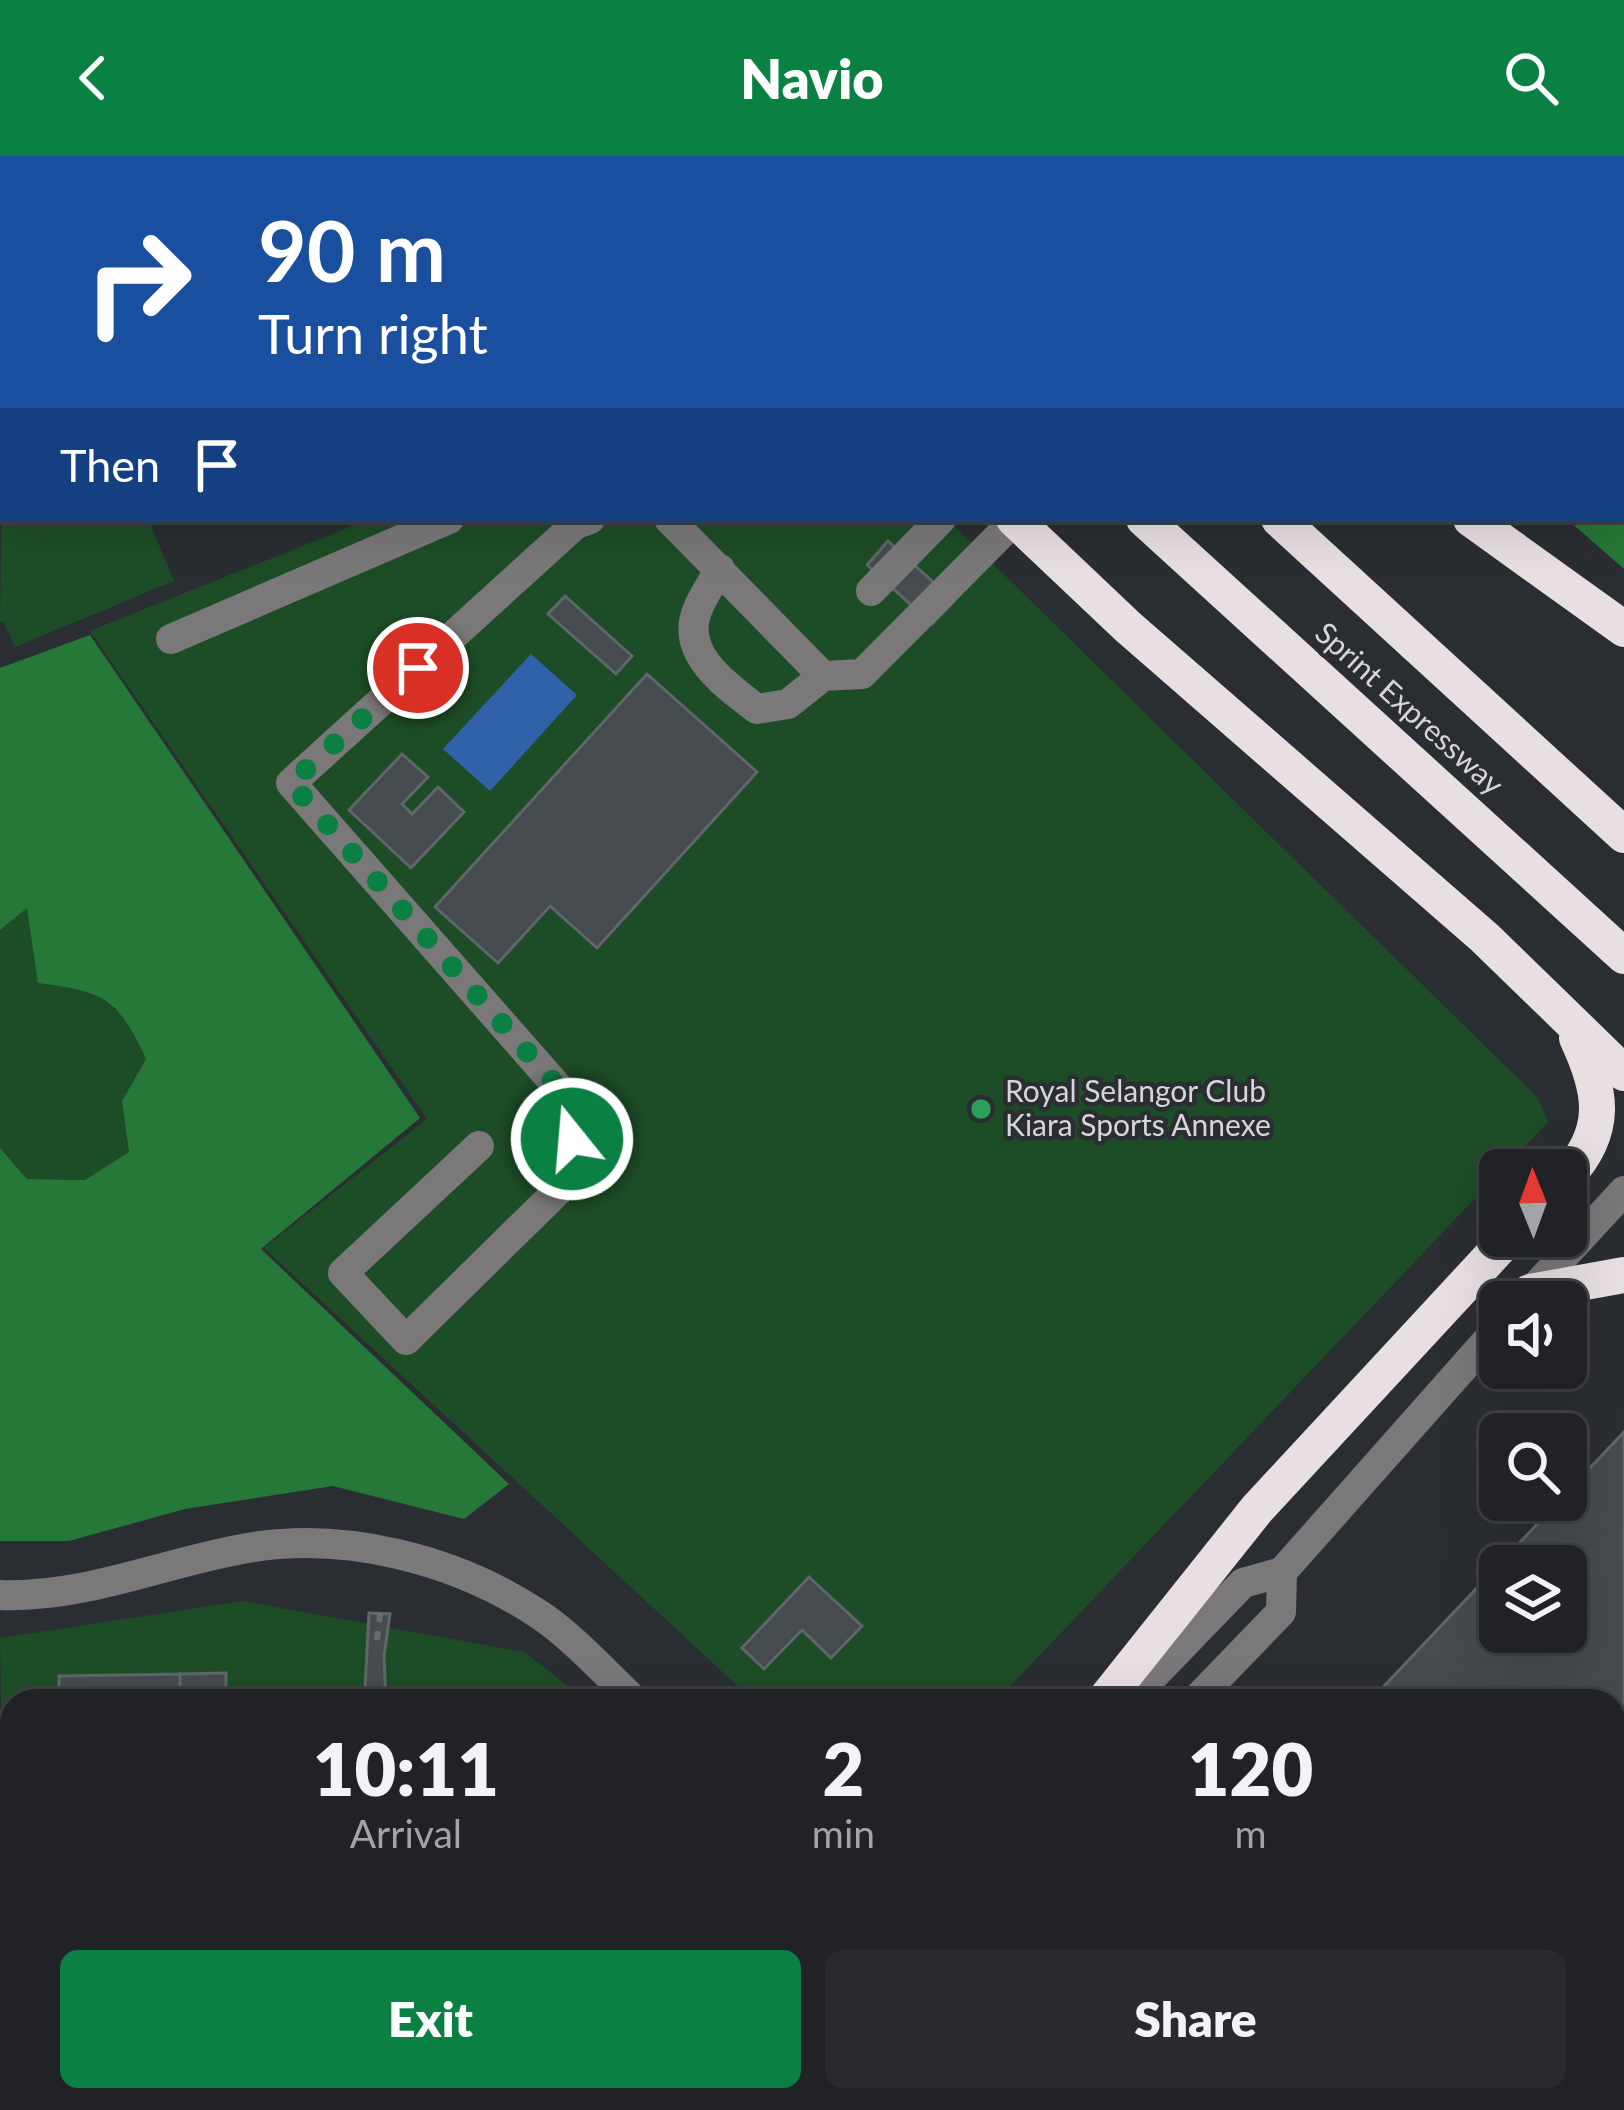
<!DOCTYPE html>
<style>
:root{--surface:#202226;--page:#282a2e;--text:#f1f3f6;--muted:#a2a4a7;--line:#3d3f43;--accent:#0b8043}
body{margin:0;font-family:Lato,sans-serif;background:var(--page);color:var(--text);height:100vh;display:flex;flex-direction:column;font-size:45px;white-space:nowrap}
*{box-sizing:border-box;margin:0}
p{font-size:39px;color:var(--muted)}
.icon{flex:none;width:66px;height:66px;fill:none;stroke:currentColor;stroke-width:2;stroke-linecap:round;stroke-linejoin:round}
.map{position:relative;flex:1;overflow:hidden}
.drawer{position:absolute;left:0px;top:1533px;width:1626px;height:423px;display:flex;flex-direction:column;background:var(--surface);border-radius:36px 36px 0 0;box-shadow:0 12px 48px #0002,0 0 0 3px var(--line)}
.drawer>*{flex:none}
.banner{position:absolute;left:0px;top:0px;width:1626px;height:366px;box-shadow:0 12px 48px #0002,0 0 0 3px var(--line);background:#1a4fa0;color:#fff;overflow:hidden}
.needle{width:78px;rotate:359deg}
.tools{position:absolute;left:1479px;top:993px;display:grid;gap:24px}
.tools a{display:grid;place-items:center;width:108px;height:108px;border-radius:18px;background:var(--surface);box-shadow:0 12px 48px #0002,0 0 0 3px var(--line);font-size:60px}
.pin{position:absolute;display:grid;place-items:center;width:102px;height:102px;color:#fff;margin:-51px;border:6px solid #fff;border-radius:50%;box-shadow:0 3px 12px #0007}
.me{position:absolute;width:132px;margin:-66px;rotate:343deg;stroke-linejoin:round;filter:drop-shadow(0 0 9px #0008)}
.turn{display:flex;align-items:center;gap:42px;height:252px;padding:0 60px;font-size:54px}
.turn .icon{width:156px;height:156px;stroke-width:2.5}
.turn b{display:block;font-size:84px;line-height:102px}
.then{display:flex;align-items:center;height:114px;padding:0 60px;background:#0003;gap:24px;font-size:45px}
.eta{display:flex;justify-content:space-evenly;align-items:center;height:204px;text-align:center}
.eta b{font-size:72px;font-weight:800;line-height:84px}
.button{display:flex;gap:24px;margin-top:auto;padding:24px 60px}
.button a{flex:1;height:138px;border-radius:18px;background:var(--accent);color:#fff;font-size:48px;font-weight:800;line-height:138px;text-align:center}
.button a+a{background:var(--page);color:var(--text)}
header{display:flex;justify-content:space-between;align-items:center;height:156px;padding:0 60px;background:var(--accent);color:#fff;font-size:54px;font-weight:800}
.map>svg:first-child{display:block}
</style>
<header><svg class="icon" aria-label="back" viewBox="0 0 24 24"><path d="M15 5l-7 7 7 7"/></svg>Navio<svg class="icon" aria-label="search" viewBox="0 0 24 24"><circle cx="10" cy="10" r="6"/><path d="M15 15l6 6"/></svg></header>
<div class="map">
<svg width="1624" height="1954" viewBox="0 0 1624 1954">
<rect width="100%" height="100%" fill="#2a2e33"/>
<!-- green -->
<path fill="#1d4d26" d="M3 270V363H148L174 425 15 491 3 465 0 466Z
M370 363H947L1538 942 1548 966 996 1545H754L264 1092 427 963 90 475Z
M27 751 91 834 127 863 146 903 122 945 129 996 85 1024 27 1023 0 992V774Z
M243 1445 524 1496 587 1545H12V1747L4 1742 0 1482Z
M0 1851 12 1859V1944H104L113 1954H0Z"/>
<!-- forest -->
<path fill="#257837" d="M1097 0H1624V413L1567 363H1623V3Z
M90 479 420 962 261 1093 509 1328 464 1363 333 1330 185 1353 69 1385H0V992L27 1023 85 1024 129 996 122 945 146 903C118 842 103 835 38 827L27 752 0 774V512Z"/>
<!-- water -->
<path fill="#3062aa" d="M531 498 577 539 490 635 443 593Z"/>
<!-- building -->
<path fill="#464b50" stroke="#61666b" stroke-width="3" fill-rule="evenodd" d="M888 385 954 445 932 468 867 409Z
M565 440 632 500 616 518 548 458Z
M647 518 757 616 597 792 550 750 498 807 435 751Z
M402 598 428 621 402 648 412 658 438 631 464 656 411 712 349 654Z
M1624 1276V1580L1614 1590V1545H1370L1560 1344H1566V1337ZM1500 1410H1566V1476H1500Z
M809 1421 862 1470 831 1502 802 1474 764 1513 742 1492Z
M369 1457 390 1458 384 1500 386 1545H306L305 1534 365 1533Z
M226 1517V1536L180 1538V1518Z
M180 1518V1545H59V1520Z
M305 1534 306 1545H180V1538Z
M540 1538V1545H421V1539Z
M801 1944H936L947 1954H812Z
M1247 1944H1385L1375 1954H1258Z"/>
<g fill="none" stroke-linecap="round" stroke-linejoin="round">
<!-- path -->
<path stroke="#686b6f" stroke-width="6" stroke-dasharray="9 9" stroke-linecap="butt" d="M377 1484 381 1450
M0 1688 12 1692
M731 1944 741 1954
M581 1954 596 1944"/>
<!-- minor -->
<path stroke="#7b7879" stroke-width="30" d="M616 3 617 0
M0 193 3 192
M669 363 823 520 862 518 1015 364
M720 413C712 427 702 441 697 455 680 498 728 531 757 553L788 548 823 520
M871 435 941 363
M171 483 449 363
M479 990 343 1117 406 1184 573 1020 571 946 291 627 576 368 590 363
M1525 1142 1624 1035
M0 1439C84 1442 160 1408 242 1393 342 1374 456 1403 540 1459 574 1482 605 1517 635 1545
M1129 1545 1243 1427 1282 1416 1500 1170
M1195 1545 1281 1456 1282 1416
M0 1773 12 1782
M0 1810 12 1818
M1614 1869 1624 1859
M188 1944 209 1954
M259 1944 282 1954
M1056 1944 1066 1954
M315 1954 369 1944
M418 1954 433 1944
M1534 1954 1544 1944"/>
<!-- highway -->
<path stroke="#e8dfe2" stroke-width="36" d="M679 0 681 3
M774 0 777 3
M903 0 905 3
M998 0 1002 3
M1014 363 1128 471 1485 782 1624 917
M1144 363 1624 800
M1279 363 1624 679
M1471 363 1624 473
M1566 1021C1609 975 1602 935 1577 882
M1530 1136 1624 1119
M1104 1545 1257 1353 1510 1080"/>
</g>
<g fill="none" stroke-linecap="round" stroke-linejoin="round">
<!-- route -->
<path stroke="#0b8043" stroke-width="21" stroke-dasharray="0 37.8" d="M418 512 291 627 571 946 572 983"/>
</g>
<!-- markers -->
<circle fill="#2e9e5b" stroke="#2a2e33" stroke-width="4.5" cx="981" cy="953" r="12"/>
<g text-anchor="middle" stroke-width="9" stroke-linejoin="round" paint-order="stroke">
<!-- street labels -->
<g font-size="30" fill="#d4d6d9" stroke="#2a2e33">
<text transform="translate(1409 553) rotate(42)" y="10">Sprint Expressway</text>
</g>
<!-- poi labels -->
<g font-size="30" fill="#d4d6d9" stroke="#2a2e33" text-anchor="start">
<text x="1005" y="946">Royal Selangor Club<tspan x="1005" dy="34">Kiara Sports Annexe</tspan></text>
</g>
</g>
</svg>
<div class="tools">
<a><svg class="needle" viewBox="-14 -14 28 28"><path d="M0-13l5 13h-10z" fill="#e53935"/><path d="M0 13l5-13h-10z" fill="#a2a4a7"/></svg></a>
<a><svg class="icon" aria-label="sound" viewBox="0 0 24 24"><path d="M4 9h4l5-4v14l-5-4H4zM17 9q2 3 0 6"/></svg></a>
<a><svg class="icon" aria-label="search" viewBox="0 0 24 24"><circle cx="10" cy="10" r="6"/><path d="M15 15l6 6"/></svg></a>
<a><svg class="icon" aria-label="layers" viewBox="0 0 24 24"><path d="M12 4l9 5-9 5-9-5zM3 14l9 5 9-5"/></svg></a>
</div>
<div class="pin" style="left:418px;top:512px;background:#d93025"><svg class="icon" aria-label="arrive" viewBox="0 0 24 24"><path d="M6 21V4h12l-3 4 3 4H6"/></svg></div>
<svg class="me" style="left:572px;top:983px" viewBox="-20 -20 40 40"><circle r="17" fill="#0b8043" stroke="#fff" stroke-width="3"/><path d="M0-11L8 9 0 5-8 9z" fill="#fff"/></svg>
<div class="banner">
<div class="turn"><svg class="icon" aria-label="right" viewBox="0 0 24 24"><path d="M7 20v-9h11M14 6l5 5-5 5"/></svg><div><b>90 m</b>Turn right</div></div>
<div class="then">Then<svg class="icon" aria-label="arrive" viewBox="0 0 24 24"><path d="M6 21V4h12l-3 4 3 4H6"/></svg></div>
</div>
<section class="drawer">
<div class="eta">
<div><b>10:11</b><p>Arrival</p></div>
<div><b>2</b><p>min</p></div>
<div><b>120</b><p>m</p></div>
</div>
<div class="button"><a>Exit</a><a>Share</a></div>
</section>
</div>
